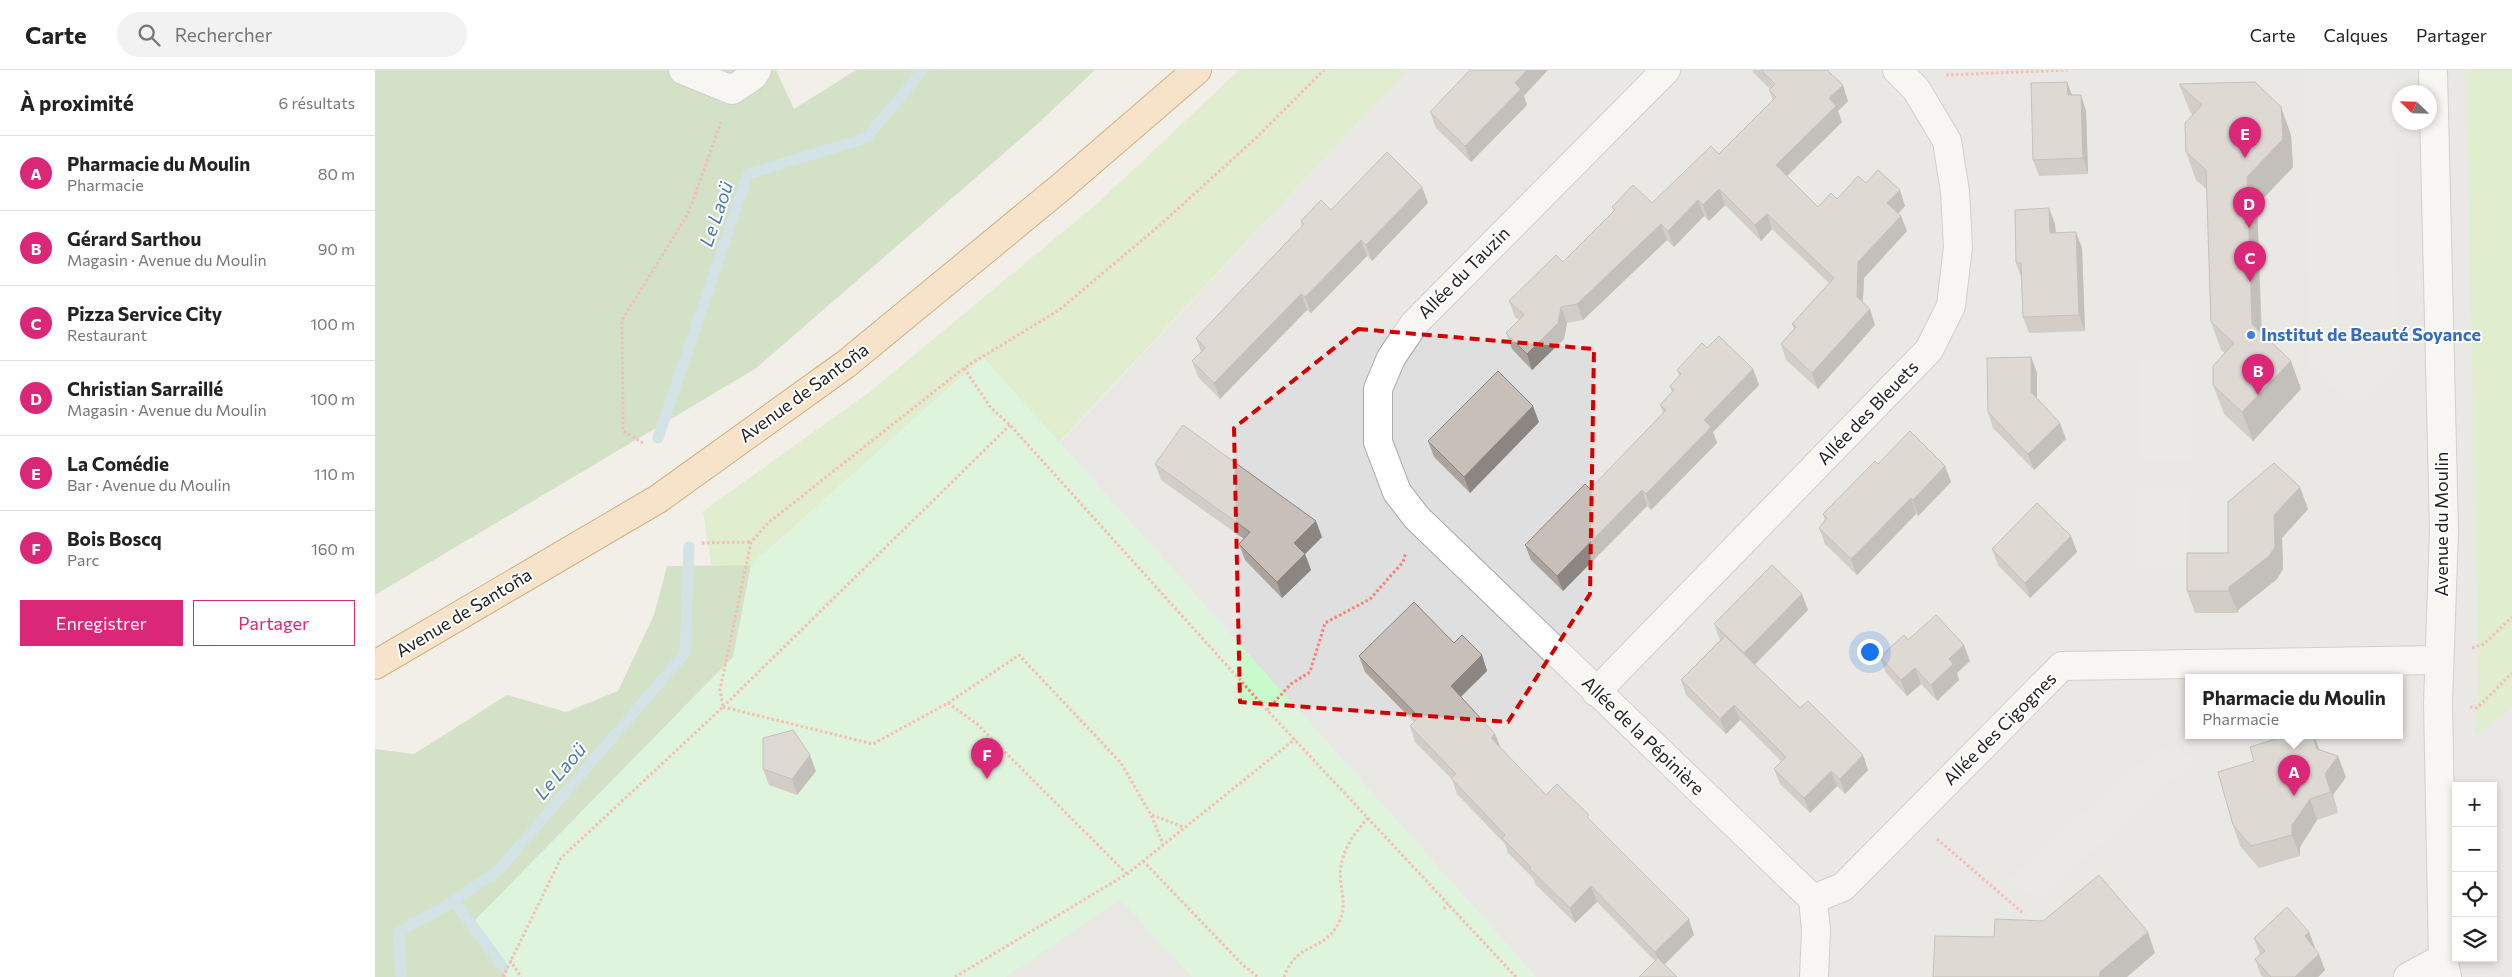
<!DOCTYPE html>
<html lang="fr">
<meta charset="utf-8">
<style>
body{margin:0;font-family:Commissioner,sans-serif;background:#f2f2f2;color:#222}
.controls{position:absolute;right:15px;bottom:15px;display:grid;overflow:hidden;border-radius:0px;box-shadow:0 2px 8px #0003}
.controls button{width:45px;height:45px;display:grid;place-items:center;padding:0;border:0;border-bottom:1px solid #e0e0e0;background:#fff;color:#222;font:25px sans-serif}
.compass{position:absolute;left:2017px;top:15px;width:45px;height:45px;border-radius:50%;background:#fff;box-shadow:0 2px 8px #0003;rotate:293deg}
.you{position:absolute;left:1494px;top:581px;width:18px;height:18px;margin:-12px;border:4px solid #fff;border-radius:50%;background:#1a73e8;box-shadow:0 0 0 8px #1a73e833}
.badge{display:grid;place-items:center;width:32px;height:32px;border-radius:50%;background:#db2777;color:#fff;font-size:16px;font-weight:700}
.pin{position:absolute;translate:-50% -41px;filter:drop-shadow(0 1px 2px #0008)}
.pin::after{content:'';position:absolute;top:26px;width:18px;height:15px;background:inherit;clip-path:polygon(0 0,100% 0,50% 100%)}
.popup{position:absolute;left:1810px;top:604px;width:218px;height:65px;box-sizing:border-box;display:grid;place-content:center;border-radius:0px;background:#fff;filter:drop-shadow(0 1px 4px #0005);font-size:16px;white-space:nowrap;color:#767676}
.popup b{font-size:19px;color:#222}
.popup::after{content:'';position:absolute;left:50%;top:100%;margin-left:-10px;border:10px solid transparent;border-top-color:#fff}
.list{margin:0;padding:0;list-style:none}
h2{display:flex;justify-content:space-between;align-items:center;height:65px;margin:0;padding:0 20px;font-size:21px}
h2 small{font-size:16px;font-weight:400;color:#767676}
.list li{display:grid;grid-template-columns:32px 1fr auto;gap:15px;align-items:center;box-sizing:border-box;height:75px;padding:0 20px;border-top:1px solid #e0e0e0}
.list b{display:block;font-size:19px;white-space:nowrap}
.list p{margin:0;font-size:16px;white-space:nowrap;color:#767676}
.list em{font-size:16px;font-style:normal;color:#767676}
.actions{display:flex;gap:10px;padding:15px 20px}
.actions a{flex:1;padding:11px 0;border:1px solid #db2777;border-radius:0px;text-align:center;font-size:18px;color:#db2777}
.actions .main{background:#db2777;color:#fff}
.icon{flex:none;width:28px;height:28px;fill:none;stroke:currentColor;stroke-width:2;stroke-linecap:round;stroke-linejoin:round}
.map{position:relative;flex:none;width:2137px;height:907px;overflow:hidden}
header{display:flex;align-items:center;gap:30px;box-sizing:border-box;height:70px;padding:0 25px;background:#fff;border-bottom:1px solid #e0e0e0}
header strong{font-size:24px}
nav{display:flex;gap:28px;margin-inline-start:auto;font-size:18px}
.search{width:350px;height:45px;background:#f2f2f2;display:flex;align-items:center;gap:12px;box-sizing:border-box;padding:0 18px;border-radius:28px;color:#767676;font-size:19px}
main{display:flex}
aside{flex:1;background:#fff}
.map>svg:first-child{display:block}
</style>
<header>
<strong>Carte</strong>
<div class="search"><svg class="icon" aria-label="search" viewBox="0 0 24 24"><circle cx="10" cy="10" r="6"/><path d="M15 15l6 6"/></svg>Rechercher</div>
<nav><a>Carte</a><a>Calques</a><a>Partager</a></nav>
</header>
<main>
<aside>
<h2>À proximité<small>6 résultats</small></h2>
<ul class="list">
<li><span class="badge">A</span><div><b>Pharmacie du Moulin</b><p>Pharmacie</p></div><em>80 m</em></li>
<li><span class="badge">B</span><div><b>Gérard Sarthou</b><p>Magasin · Avenue du Moulin</p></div><em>90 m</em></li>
<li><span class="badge">C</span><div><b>Pizza Service City</b><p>Restaurant</p></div><em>100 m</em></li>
<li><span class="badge">D</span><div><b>Christian Sarraillé</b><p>Magasin · Avenue du Moulin</p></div><em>100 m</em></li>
<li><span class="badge">E</span><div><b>La Comédie</b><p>Bar · Avenue du Moulin</p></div><em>110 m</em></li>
<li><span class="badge">F</span><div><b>Bois Boscq</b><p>Parc</p></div><em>160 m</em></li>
</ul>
<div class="actions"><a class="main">Enregistrer</a><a>Partager</a></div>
</aside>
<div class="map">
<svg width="2137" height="907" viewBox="0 0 2137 907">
<rect width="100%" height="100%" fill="#f2efe9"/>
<path fill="#e0dfdf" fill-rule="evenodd" d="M 1032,0 L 2137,0 L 2137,907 L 1161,907 L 685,373 ZM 2024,22 L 2054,22 L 2054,52 L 2024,52 ZM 1814,607 L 2024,607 L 2024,665 L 1814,665 ZM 2081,716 L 2118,716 L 2118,888 L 2081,888 Z
M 745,830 L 817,907 L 632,907 Z"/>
<path fill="#cdebb0" d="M 864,0 L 1032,0 L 663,395 L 376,495 L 336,495 L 328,441 L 496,321 L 725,131 Z
M 2091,0 L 2137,0 L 2137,638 L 2100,665 L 2104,615 Z"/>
<path fill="#add19e" d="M 0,0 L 401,0 L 419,39 L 481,0 L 720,0 L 658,58 L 380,299 L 0,525 Z
M 589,314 L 817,907 L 745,830 L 632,907 L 0,907 L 0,679 L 39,684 L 132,625 L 191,642 L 243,621 L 279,545 L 292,496 L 376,495 Z"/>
<path fill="#c8facc" d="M 608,287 L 685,373 L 1161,907 L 817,907 L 745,830 L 632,907 L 132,907 L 98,852 L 358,587 L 376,495 Z"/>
<path fill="#e2e2e2" d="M 1928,0 L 2017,0 L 2024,299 L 1995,328 L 1971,332 L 1934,296 Z
M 1817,289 L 1819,391 L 1764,392 L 1763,290 Z
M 1760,419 L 1815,419 L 1815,498 L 1760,498 Z
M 1785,676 L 1822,688 L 1665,829 L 1628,813 Z"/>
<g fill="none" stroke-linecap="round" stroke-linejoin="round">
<path stroke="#aad3df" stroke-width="11" d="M 283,368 L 373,104 L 491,68 L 548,0
M 79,831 L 128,897
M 26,907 L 24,862 L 79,831 L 124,800 L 310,583 L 314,477"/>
<defs>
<path id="minor" d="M 308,0 L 357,20 L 378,6 L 382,0
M 1291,0 L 1039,254 L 1016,288 L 1003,319 L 1003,372 L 1022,422 L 1042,448 L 1438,829 L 1441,860 L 1439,907
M 2058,0 L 2069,461 L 2063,633 L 2068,888 L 2072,907
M 1221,622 L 1554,280 L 1576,236 L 1583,177 L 1580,122 L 1572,71 L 1541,19 L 1522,0
M 1438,829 L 1468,817 L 1687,596 L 2064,590
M 2033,907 L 2068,888"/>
<path id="major" d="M 0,595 L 283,429 L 471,294 L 685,118 L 822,0"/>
</defs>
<use href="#minor" stroke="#a9a9a9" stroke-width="30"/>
<use href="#major" stroke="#a06b00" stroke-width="30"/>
<path stroke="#fa8072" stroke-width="3" stroke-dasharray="2.5 2.5" stroke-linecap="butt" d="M 1571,5 L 1693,0
M 589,298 L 616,338 L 635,355 L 892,640 L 1141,907
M 268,373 L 248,361 L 247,250 L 313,144 L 346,52
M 327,473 L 376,472
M 2097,578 L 2109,574 L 2137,547
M 573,633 L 644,585 L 746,693 L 776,745 L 788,774
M 348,637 L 498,674 L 573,633 L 602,654 L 752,804
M 348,637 L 635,355
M 2095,637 L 2102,638 L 2137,603
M 892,640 L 916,614 L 935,602 L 950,553 L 995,529 L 1028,492 L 1031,482
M 777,745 L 808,757
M 1562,769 L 1649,844
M 768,791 L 868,895 L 883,907
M 1069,839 L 1073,834
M 135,890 L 146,907
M 128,907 L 186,788 L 348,637 L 345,620 L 376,472 L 393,453 L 589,298 L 684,240 L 785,155 L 882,67 L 949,0
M 580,907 L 752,804 L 920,669
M 909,907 C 923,869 950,884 965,850 C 973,833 963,815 966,797 C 968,778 981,761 993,748"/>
<use href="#minor" stroke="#fff" stroke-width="28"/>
<use href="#major" stroke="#fcd6a4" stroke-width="28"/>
</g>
<path fill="#aba49e" d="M 1377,0 L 1452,0 L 1473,31 L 1463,41 L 1467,52 L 1412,106 L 1443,137 L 1462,129 L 1491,113 L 1530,136 L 1523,143 L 1526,146 L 1532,161 L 1489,208 L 1488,233 L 1500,255 L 1443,319 L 1411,290 L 1406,274 L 1419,259 L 1417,254 L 1454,213 L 1397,159 L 1386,171 L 1350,135 L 1334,151 L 1329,146 L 1299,177 L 1292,170 L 1208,250 L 1192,253 L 1189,269 L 1157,300 L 1137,279 L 1131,263 L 1144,250 L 1140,247 L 1134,231 L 1188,192 L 1239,141 L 1237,137 L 1277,133 L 1344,84 L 1398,30 L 1394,20 L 1395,19 L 1378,2 Z
M 1692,12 L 1697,25 L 1706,25 L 1711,41 L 1713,104 L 1664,106 L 1658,90 Z
M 1804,14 L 1916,65 L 1918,97 L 1882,135 L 1887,263 L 1916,291 L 1926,319 L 1878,371 L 1849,344 L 1838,315 L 1850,283 L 1846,280 L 1836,252 L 1832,120 L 1821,110 L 1811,82 L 1818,45 L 1815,42 Z
M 1149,26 L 1152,35 L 1096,92 L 1061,58 L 1055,42 Z
M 1047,117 L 1053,133 L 997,191 L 992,186 L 936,243 L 932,240 L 845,329 L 823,307 L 817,291 L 826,282 L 821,268 L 927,156 L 926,151 L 956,140 Z
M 1674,138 L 1680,154 L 1681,163 L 1707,178 L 1710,261 L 1654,263 L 1648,247 L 1646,207 L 1641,193 Z
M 1332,278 L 1378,299 L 1384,315 L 1338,362 L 1342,373 L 1276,440 L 1272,436 L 1188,521 L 1156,490 L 1150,475 L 1215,419 L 1288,343 L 1285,335 L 1297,322 L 1295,316 L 1304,306 L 1302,300 Z
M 1656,287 L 1662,303 L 1662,328 L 1691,369 L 1659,400 L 1618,358 L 1613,342 Z
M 1164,352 L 1095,423 L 1059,387 L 1053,371 Z
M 780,394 L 947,467 L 930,484 L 936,500 L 907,528 L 870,490 L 864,474 L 869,469 L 786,410 Z
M 1503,394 L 1570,396 L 1576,412 L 1543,446 L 1541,444 L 1482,505 L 1450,474 L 1444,458 L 1450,451 L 1448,444 Z
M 1933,439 L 1907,468 L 1908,499 L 1902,509 L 1863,540 L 1863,543 L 1820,543 L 1812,521 L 1853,483 Z
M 1696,466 L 1702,482 L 1655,528 L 1623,495 L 1617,479 Z
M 1433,540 L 1380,595 L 1425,638 L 1488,685 L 1493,700 L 1470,724 L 1462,716 L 1435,743 L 1405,714 L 1399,699 L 1406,691 L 1365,650 L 1351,664 L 1311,625 L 1306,610 L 1345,570 L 1339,554 Z
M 1533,570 L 1595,591 L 1582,603 L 1584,610 L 1562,631 L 1546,614 L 1532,626 L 1511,603 L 1505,587 Z
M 1079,573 L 1107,585 L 1112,601 L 1086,627 L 1120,664 L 1125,677 L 1171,725 L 1216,752 L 1319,865 L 1280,891 L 1222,832 L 1200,853 L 1160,814 L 1158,808 L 1133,783 L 1130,774 L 1082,724 L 1077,709 L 1040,672 L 1035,656 L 1039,652 L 990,602 L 984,586 Z
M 1944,679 L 1971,707 L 1958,725 L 1963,743 L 1942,750 L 1925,777 L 1925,786 L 1884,798 L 1865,776 L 1858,755 Z
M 388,699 L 441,701 L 422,725 L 394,715 Z
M 1934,862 L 1940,878 L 1939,878 L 1950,900 L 1943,907 L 1888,907 L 1886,905 L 1880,889 L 1885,885 L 1879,868 Z"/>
<path fill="#8b8681" d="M 1152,0 L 1173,0 L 1149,26 L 1152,35 L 1096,92 L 1090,76 L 1140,13 Z
M 1692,12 L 1698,28 L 1693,25 Z
M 1468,15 L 1473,31 L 1463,41 L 1467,52 L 1407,111 L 1401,95 L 1454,28 Z
M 1706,25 L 1711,41 L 1713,104 L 1708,88 Z
M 1906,37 L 1916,65 L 1918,97 L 1882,135 L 1887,283 L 1877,254 L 1872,107 Z
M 1047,117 L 1053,133 L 997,191 L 991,175 Z
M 1344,119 L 1350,135 L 1334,151 L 1328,135 Z
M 1525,120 L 1530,136 L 1518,149 L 1512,133 Z
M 1323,130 L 1329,146 L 1299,177 L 1293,161 Z
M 1674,138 L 1680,154 L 1681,179 L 1675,163 Z
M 1392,144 L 1397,159 L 1386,171 L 1380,155 Z
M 1526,146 L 1532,161 L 1489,208 L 1487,243 L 1482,227 L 1483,192 Z
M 1286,154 L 1292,170 L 1208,250 L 1202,234 Z
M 1701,162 L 1707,178 L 1710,261 L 1704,245 Z
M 986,170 L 992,186 L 936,243 L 930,227 Z
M 926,224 L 932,240 L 845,329 L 839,313 Z
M 1186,237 L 1192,253 L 1189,269 L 1157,300 L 1152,284 Z
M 1495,239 L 1500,255 L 1443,319 L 1437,303 Z
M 1656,287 L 1662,303 L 1662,338 L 1656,322 Z
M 1916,291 L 1926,319 L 1878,371 L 1867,342 Z
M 1378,299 L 1384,315 L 1338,362 L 1342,373 L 1276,440 L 1271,424 L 1329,350 Z
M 1158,336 L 1164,352 L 1095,423 L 1089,407 Z
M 1685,353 L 1691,369 L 1659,400 L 1653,384 Z
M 1570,396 L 1576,412 L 1543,446 L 1538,430 Z
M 1925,417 L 1933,439 L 1907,468 L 1908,499 L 1902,509 L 1863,540 L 1863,543 L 1854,521 L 1854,517 L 1899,445 Z
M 1267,420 L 1272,436 L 1188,521 L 1182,506 Z
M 1536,428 L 1541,444 L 1482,505 L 1476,489 Z
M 941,451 L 947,467 L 930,484 L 936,500 L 907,528 L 902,512 L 919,473 Z
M 1696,466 L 1702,482 L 1655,528 L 1650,513 Z
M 1427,524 L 1433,540 L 1375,599 L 1369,583 Z
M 1589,575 L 1595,591 L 1582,603 L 1584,610 L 1562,631 L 1556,615 L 1574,589 Z
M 1107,585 L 1112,601 L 1081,631 L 1076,616 Z
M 1540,598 L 1546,614 L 1532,626 L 1526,610 Z
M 1359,635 L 1365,650 L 1351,664 L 1345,649 Z
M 1120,664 L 1126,679 L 1116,668 Z
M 1938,665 L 1939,665 L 1944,679 L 1942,679 Z
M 435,685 L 441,701 L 422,725 L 417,709 Z
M 1488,685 L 1493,700 L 1470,724 L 1465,709 Z
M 1963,686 L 1971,707 L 1958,725 L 1963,743 L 1950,704 Z
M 1456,701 L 1462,716 L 1435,743 L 1429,728 Z
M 1935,729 L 1942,750 L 1925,777 L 1925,786 L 1917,765 L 1917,755 Z
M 1216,816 L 1222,832 L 1200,853 L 1195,838 Z
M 1314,849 L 1319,865 L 1286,898 L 1280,882 Z
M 1773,862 L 1780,883 L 1752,907 L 1724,907 L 1725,902 Z
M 1934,862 L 1940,878 L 1935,882 L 1930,866 Z
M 1944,884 L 1950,900 L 1943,907 L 1920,907 Z"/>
<path fill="#c7bfb8" stroke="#8b8681" d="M 1095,0 L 1152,0 L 1140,13 L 1146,19 L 1090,76 L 1055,42 Z
M 1386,0 L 1452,0 L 1468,15 L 1454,28 L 1461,36 L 1401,95 L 1443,137 L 1456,123 L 1462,129 L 1483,106 L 1491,113 L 1503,100 L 1525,120 L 1512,133 L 1526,146 L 1483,192 L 1482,227 L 1495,239 L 1437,303 L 1406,274 L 1421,257 L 1417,254 L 1459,208 L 1392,144 L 1380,155 L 1344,119 L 1328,135 L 1323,130 L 1293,161 L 1286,154 L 1202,234 L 1186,237 L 1183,253 L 1152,284 L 1131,263 L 1149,245 L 1134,231 L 1181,185 L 1188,192 L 1240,140 L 1237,137 L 1258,115 L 1277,133 L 1336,76 L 1344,84 L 1401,27 L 1394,20 L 1400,14 Z
M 1692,12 L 1693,25 L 1706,25 L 1708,88 L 1658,90 L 1656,13 Z
M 1880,12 L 1906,37 L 1908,69 L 1872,107 L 1877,254 L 1916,291 L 1867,342 L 1838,315 L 1838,296 L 1859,273 L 1836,252 L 1831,100 L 1811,82 L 1810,53 L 1827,35 L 1804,14 Z
M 1012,82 L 1047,117 L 991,175 L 986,170 L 930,227 L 926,224 L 839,313 L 817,291 L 830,278 L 821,268 L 929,154 L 926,151 L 946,130 L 956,140 Z
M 1674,138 L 1675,163 L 1701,162 L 1704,245 L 1648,247 L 1646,193 L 1641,193 L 1640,140 Z
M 1344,266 L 1378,299 L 1329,350 L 1336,357 L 1271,424 L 1267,420 L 1182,506 L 1150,475 L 1210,414 L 1215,419 L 1291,340 L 1285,335 L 1299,320 L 1295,316 L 1306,304 L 1302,300 L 1327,273 L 1332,278 Z
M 1656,287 L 1656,322 L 1685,353 L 1653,384 L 1613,342 L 1612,288 Z
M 1123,301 L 1158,336 L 1089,407 L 1053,371 Z
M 808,355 L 941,451 L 919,473 L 930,484 L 902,512 L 864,474 L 875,462 L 780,394 Z
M 1535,361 L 1570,396 L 1538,430 L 1536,428 L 1476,489 L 1444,458 L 1452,448 L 1448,444 L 1500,391 L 1503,394 Z
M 1899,393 L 1925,417 L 1899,445 L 1900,477 L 1894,486 L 1854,517 L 1854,521 L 1812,521 L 1812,483 L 1853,483 L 1853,432 Z
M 1662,433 L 1696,466 L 1650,513 L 1617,479 Z
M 1397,495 L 1427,524 L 1369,583 L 1339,554 Z
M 1039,532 L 1079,573 L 1087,565 L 1107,585 L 1076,616 L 1120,664 L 1116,668 L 1171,725 L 1182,714 L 1214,745 L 1212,747 L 1314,849 L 1280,882 L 1216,816 L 1195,838 L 1154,798 L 1156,797 L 1127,768 L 1130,765 L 1076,708 L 1081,704 L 1035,656 L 1044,647 L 984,586 Z
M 1561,545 L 1589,575 L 1574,589 L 1578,594 L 1556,615 L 1540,598 L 1526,610 L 1505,587 L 1529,565 L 1533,570 Z
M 1350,566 L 1425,638 L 1433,631 L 1488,685 L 1465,709 L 1456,701 L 1429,728 L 1399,699 L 1411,687 L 1359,635 L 1345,649 L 1306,610 Z
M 418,660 L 435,685 L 417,709 L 388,699 L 388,668 Z
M 1914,665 L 1938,665 L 1942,679 L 1963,686 L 1950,704 L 1956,722 L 1935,729 L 1917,755 L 1917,765 L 1876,776 L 1858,755 L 1843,702 L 1879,691 L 1875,677 Z
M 1724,805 L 1773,862 L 1725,902 L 1724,907 L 1558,907 L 1560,866 L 1619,867 L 1620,849 L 1668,851 Z
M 1912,837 L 1934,862 L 1930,866 L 1944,884 L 1920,907 L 1896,907 L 1880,889 L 1890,881 L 1879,868 Z
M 1283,888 L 1302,907 L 1264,907 Z"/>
<path d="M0 0H2137V907H0ZM 983,259 L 1219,279 L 1215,524 L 1133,652 L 865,632 L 859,358 Z" fill="#f2efe9" fill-opacity=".55" fill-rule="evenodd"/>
<path fill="none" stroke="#d40000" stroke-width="4" stroke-dasharray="10 6" stroke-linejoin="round" d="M 983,259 L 1219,279 L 1215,524 L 1133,652 L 865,632 L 859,358 Z"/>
<circle fill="#3f7fe0" stroke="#fff" stroke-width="2" cx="1876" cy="265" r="5"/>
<g text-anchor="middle" stroke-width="4" stroke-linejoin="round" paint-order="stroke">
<g font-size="18" fill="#222" stroke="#fff">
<text transform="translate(1089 203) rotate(-45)" y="6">Allée du Tauzin</text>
<text transform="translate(429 323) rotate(-36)" y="6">Avenue de Santoña</text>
<text transform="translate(1493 343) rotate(-46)" y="6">Allée des Bleuets</text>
<text transform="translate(2067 454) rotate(-90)" y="6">Avenue du Moulin</text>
<text transform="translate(89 543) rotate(-31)" y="6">Avenue de Santoña</text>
<text transform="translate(1625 659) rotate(-45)" y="6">Allée des Cigognes</text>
<text transform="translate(1268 666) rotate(44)" y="6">Allée de la Pépinière</text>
</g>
<g font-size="18" font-weight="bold" fill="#366cbe" stroke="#fff" text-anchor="start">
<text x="1886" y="271">Institut de Beauté Soyance</text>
</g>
<g font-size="19" font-style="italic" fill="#4a7aab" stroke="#fff">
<text transform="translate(341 144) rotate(-71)" y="7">Le Laoü</text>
<text transform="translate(185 701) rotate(-49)" y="7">Le Laoü</text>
</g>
</g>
</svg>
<div class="controls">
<button>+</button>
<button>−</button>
<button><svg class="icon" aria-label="locate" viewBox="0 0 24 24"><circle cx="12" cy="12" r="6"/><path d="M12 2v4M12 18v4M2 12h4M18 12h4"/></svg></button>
<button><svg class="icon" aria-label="layers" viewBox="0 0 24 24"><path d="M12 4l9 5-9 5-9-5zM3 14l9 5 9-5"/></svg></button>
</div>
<svg class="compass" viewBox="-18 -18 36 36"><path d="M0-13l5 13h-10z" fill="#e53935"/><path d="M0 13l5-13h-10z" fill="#767676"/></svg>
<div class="you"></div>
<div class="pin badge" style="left:1919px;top:726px">A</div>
<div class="popup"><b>Pharmacie du Moulin</b>Pharmacie</div>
<div class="pin badge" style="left:1883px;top:325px">B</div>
<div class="pin badge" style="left:1875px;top:212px">C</div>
<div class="pin badge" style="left:1874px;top:158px">D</div>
<div class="pin badge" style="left:1870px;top:88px">E</div>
<div class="pin badge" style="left:612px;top:709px">F</div>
</div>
</main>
